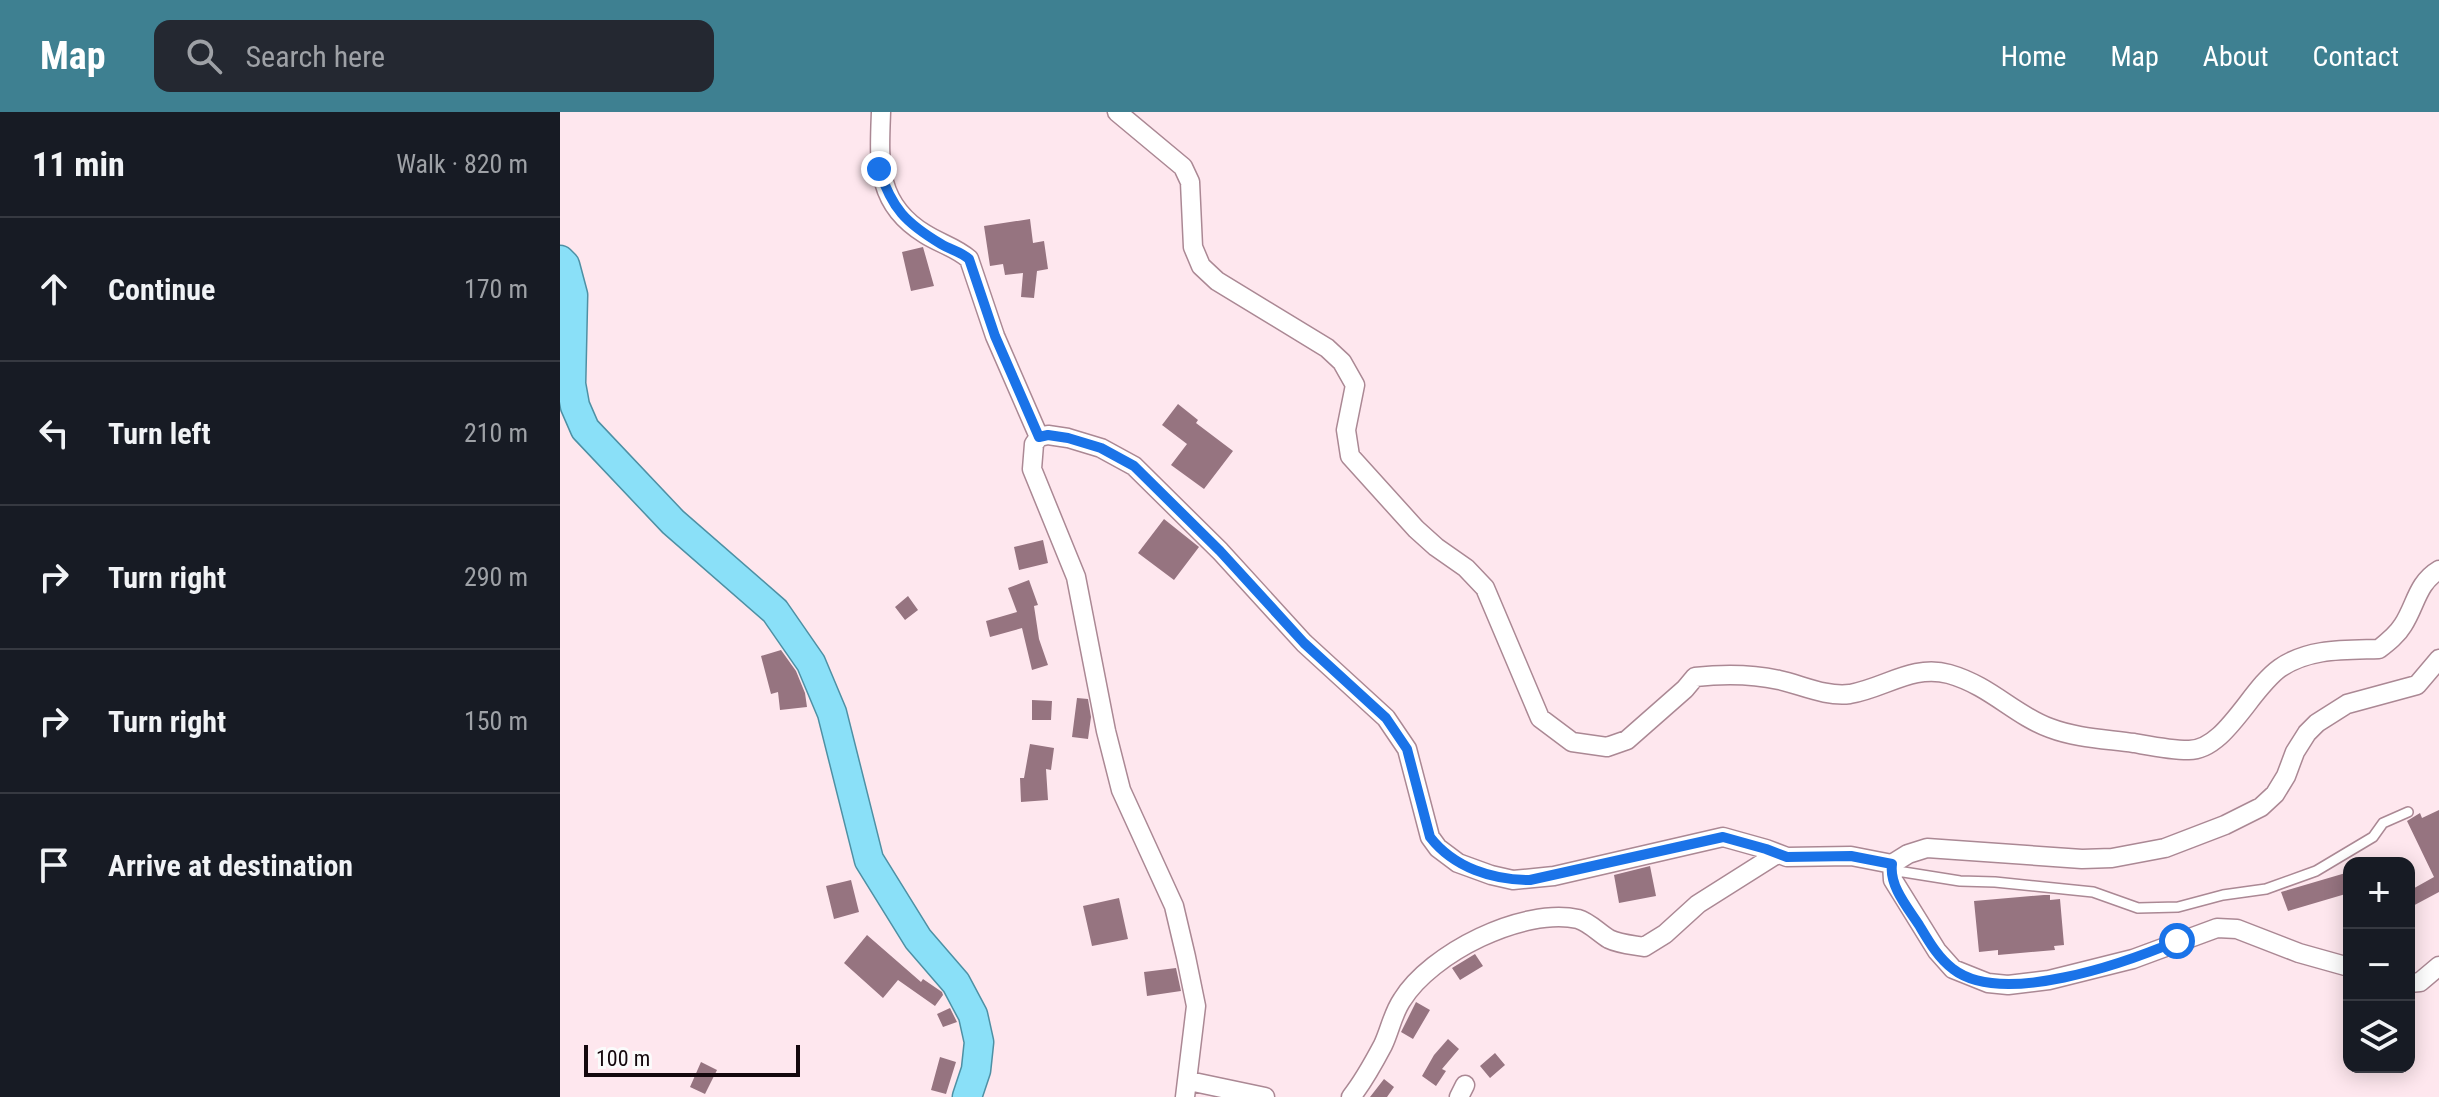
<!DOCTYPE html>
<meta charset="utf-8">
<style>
body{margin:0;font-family:"Roboto Condensed",sans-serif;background:#242831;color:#f1f3f6}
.controls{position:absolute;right:24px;bottom:24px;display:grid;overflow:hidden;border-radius:16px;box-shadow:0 4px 20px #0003}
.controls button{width:72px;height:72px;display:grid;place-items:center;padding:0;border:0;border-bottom:2px solid #363941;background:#171b24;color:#f1f3f6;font:40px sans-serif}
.scale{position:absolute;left:24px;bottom:20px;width:216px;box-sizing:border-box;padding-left:8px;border:4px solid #14080d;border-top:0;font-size:22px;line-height:28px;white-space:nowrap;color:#14080d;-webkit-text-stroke:6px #fbfbfb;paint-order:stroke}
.stop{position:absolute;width:24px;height:24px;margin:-18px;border:6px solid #1a73e8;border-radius:50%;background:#fff}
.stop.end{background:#1a73e8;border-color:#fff;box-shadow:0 2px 8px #0008}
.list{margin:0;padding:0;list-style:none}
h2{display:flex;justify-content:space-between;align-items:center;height:104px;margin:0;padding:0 32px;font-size:34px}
h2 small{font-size:26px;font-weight:400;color:#9ea1a6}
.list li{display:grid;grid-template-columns:52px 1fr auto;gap:24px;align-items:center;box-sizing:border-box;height:144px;padding:0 32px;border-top:2px solid #363941}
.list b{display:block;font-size:30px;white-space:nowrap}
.list em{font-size:26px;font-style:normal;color:#9ea1a6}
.icon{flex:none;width:44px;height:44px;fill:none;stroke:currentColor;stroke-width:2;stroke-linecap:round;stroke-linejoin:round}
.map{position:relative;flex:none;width:1879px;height:985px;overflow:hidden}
header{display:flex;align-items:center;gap:48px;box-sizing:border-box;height:112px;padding:0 40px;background:#3e8091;color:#fff}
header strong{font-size:38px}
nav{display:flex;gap:44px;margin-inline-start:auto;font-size:28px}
.search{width:560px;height:72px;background:#242831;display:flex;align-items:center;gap:20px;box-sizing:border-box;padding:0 28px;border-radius:16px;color:#9ea1a6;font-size:30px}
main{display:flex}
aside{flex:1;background:#171b24}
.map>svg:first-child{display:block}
</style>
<header>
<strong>Map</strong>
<div class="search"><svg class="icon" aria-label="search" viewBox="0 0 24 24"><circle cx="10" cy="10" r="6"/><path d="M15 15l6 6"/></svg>Search here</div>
<nav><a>Home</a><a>Map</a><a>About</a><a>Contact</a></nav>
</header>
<main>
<aside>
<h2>11 min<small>Walk · 820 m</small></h2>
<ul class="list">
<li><svg class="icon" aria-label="ahead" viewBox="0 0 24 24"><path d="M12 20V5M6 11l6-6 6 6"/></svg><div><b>Continue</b></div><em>170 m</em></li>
<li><svg class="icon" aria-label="left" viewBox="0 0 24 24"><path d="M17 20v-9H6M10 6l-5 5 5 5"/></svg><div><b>Turn left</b></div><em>210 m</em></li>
<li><svg class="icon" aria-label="right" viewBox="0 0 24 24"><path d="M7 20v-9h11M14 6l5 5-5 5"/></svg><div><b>Turn right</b></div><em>290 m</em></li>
<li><svg class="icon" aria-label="right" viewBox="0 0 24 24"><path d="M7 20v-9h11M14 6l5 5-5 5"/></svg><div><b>Turn right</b></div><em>150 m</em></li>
<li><svg class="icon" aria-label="arrive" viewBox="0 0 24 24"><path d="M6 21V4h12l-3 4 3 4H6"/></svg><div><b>Arrive at destination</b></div></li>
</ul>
</aside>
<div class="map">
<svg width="1879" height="985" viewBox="0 0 1879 985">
<rect width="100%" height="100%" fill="#fee7ee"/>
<path fill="#967480" d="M 470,107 L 473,131 L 484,129 L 488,157 L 477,159 L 474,186 L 461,185 L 463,161 L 445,163 L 443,152 L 430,154 L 424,114 Z
M 363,135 L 374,174 L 351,179 L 342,140 Z
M 618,292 L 638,308 L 636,311 L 673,339 L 644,377 L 611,353 L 627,332 L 602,313 Z
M 604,407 L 639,435 L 614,468 L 578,441 Z
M 483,428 L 488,451 L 459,458 L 454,435 Z
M 469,468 L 478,493 L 474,494 L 479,527 L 488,553 L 472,558 L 462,516 L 430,525 L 426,509 L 457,500 L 448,476 Z
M 348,484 L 358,498 L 345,508 L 335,495 Z
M 221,538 L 236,559 L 245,581 L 247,595 L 220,598 L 218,580 L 211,582 L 201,544 Z
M 517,586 L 528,587 L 531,605 L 528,627 L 512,625 Z
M 472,588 L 492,589 L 491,608 L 472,608 Z
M 470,632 L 494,636 L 491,658 L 486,657 L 488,688 L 461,690 L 460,666 L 464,666 Z
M 1879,698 L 1879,780 L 1849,796 L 1849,779 L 1874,765 L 1847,709 L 1860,701 L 1862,706 Z
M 1090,754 L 1096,784 L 1059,791 L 1054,763 Z
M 1789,760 L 1789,781 L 1728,799 L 1721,780 Z
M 291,768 L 299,800 L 274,807 L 266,774 Z
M 1484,783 L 1490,783 L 1490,788 L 1500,787 L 1504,833 L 1494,834 L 1495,838 L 1438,843 L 1438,838 L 1419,840 L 1414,789 Z
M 559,786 L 568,827 L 532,834 L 523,794 Z
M 307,823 L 361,870 L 363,867 L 382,880 L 383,883 L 375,894 L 338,868 L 323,886 L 284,851 Z
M 915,842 L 923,854 L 900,868 L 892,856 Z
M 616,856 L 621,879 L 587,884 L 584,860 Z
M 856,890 L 870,898 L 853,927 L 841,920 Z
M 390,896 L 397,910 L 383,915 L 377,902 Z
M 888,927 L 899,937 L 882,957 L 886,959 L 876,974 L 862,964 L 874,943 Z
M 935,941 L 945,953 L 930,966 L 920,954 Z
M 380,945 L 396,950 L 386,982 L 371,978 Z
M 141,950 L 157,958 L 145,982 L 130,975 Z
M 824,967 L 834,975 L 827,985 L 810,985 Z"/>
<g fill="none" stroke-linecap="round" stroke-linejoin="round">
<defs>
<path id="service" d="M 1331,758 L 1400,769 L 1435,770 L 1533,780 L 1578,796 L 1618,795 L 1663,783 L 1706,777 L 1756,759 L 1813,725 L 1823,711 L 1848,700"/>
<path id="minor" d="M 321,0 C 319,52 316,92 365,122 C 379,131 397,136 409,147 L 435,224 L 479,325
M 557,0 L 623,55 L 630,70 L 633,135 L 641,154 L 657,169 L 767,236 L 782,250 L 795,273 L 786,318 L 790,344 L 856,417 L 876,435 L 906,456 L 925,476 L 980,606 L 1012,630 L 1047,635 L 1067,628 L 1125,577 L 1135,565 C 1162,562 1192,562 1219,568 C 1242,573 1265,585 1290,582 C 1325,576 1353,552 1389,562 C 1431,574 1454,603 1490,616 C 1516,626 1546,627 1574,631 C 1591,634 1610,638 1628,638 C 1665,639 1690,577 1720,556 C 1749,536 1785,538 1819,537 C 1828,530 1837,523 1843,513 C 1856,493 1857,471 1879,458
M 1789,855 L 1739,841 L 1677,817 L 1657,816 L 1573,847 L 1489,868 L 1448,873 L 1428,871 L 1393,857 L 1377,839 L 1333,768 L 1332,752 L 1348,742 L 1367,736 L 1522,747 L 1552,746 L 1605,736 L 1665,713 L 1701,695 L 1715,682 L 1726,664 L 1735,640 L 1747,621 L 1757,611 L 1787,592 L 1857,573 L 1879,547
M 1849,871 L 1860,870 L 1879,854
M 629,969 L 705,985
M 625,985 L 636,894 L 626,845 L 614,794 L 561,678 L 546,619 L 516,465 L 472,357 L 474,332 L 479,325 L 488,323 L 508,326 L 541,336 L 574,354 L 660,439 L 744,531 L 826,606 L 847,637 L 870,725 L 878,736 L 898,751 L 931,763 L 953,768 L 994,764 L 1163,725 L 1206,737 L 1227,745 L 1291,744 L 1332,752
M 791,985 C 803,970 814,950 823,933 C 830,918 833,901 842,888 C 871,841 963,795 1018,807 C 1029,810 1039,821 1049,827 C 1059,832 1073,833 1084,835 L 1105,822 L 1138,792 L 1217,742
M 899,985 L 905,973"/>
<path id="trunk" d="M 0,148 L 5,153 L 13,183 L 11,272 L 15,294 L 25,317 L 113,410 L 215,499 L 251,551 L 272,601 L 309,748 L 358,827 L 396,871 L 413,903 L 419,930 L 416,958 L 407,985"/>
</defs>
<use href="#service" stroke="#ab8894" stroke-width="12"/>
<use href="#minor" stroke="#ab8894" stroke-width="21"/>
<use href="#trunk" stroke="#4e90a4" stroke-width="31"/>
<use href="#service" stroke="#fff" stroke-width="9"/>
<use href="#minor" stroke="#fff" stroke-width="18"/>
<use href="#trunk" stroke="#8ae0f8" stroke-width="28"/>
</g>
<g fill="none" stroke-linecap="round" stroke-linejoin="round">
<path stroke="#1a73e8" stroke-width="10" d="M 319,57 C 332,97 346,111 381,132 C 391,138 400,139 409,147 L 435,224 L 479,325 L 488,323 L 508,326 L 541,336 L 574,354 L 660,439 L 744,531 L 826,606 L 847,637 L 870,725 C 894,756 933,768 970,768 L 1163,725 L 1206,737 L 1227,745 L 1291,744 L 1332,752 C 1329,774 1348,796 1359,813 C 1368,828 1378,846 1393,857 C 1442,895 1565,851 1617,829"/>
</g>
</svg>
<div class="controls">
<button>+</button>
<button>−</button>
<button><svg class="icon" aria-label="layers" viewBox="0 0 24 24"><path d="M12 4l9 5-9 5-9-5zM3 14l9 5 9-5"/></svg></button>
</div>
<div class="scale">100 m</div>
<div class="stop" style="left:1617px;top:829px"></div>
<div class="stop end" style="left:319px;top:57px"></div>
</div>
</main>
